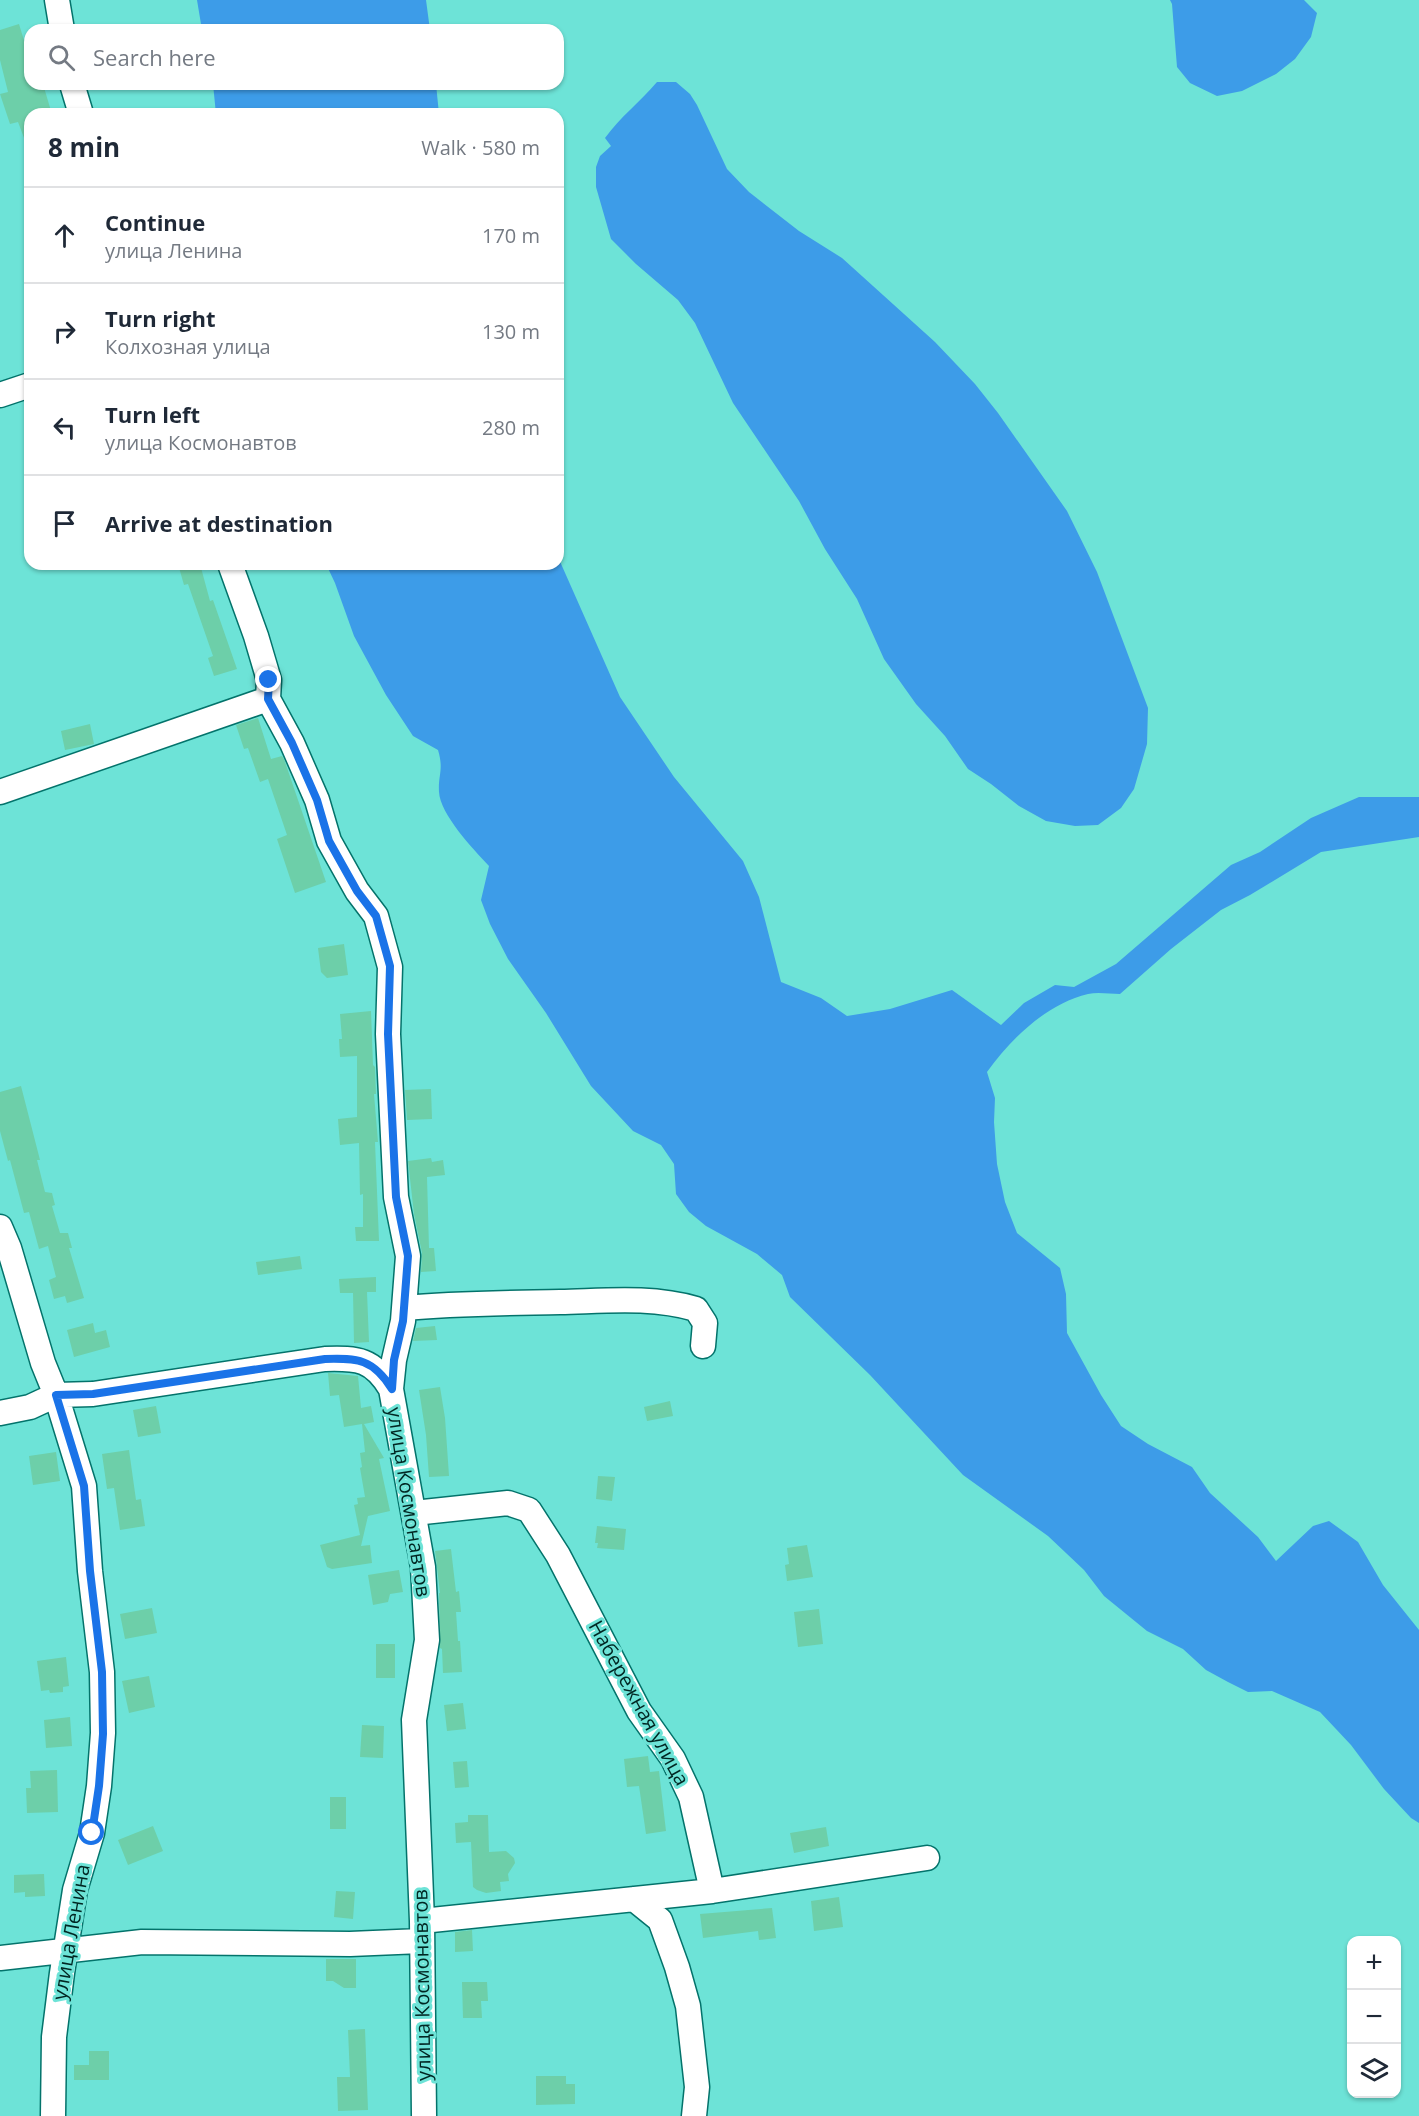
<!DOCTYPE html>
<meta charset="utf-8">
<style>
body{margin:0;font-family:"Open Sans",sans-serif;background:#f6f6f7;color:#1f2937}
.controls{position:absolute;right:18px;bottom:18px;display:grid;overflow:hidden;border-radius:12px;box-shadow:0 2px 4px #0004}
.controls button{width:54px;height:54px;display:grid;place-items:center;padding:0;border:0;border-bottom:2px solid #e0e1e3;background:#fff;color:#1f2937;font:30px sans-serif}
.stop{position:absolute;width:18px;height:18px;margin:-14px;border:4px solid #1a73e8;border-radius:50%;background:#fff}
.stop.end{background:#1a73e8;border-color:#fff;box-shadow:0 2px 6px #0008}
.list{margin:0;padding:0;list-style:none}
h2{display:flex;justify-content:space-between;align-items:center;height:78px;margin:0;padding:0 24px;font-size:26px}
h2 small{font-size:20px;font-weight:400;color:#747a83}
.list li{display:grid;grid-template-columns:39px 1fr auto;gap:18px;align-items:center;box-sizing:border-box;height:96px;padding:0 24px;border-top:2px solid #e0e1e3}
.list b{display:block;font-size:22px;white-space:nowrap}
.list p{margin:0;font-size:20px;white-space:nowrap;color:#747a83}
.list em{font-size:20px;font-style:normal;color:#747a83}
.icon{flex:none;width:33px;height:33px;fill:none;stroke:currentColor;stroke-width:2;stroke-linecap:round;stroke-linejoin:round}
.map{position:relative;flex:none;width:1419px;height:2116px;overflow:hidden}
.search{position:absolute;background:#fff;box-shadow:0 2px 4px #0004;left:24px;top:24px;width:540px;height:66px;display:flex;align-items:center;gap:15px;box-sizing:border-box;padding:0 21px;border-radius:18px;color:#747a83;font-size:22px}
.panel{position:absolute;background:#fff;box-shadow:0 2px 4px #0004;left:24px;top:108px;width:540px;height:462px;border-radius:18px}
.map>svg:first-child{display:block}
</style>
<div class="map">
<svg width="1419" height="2116" viewBox="0 0 1419 2116">
<rect width="100%" height="100%" fill="#6de3d7"/>
<path fill="#3d9ce8" d="M 197,0 L 426,0 L 430,30 L 202,30 Z
M 1170,0 L 1304,0 L 1317,13 L 1311,37 L 1295,59 L 1276,74 L 1242,91 L 1217,96 L 1190,83 L 1177,67 L 1172,4 Z
M 657,82 L 676,82 L 690,94 L 697,105 L 727,169 L 749,192 L 799,231 L 842,258 L 935,342 L 975,384 L 998,413 L 1067,511 L 1097,572 L 1148,708 L 1147,744 L 1134,789 L 1121,808 L 1098,825 L 1075,826 L 1046,821 L 1019,806 L 991,784 L 968,769 L 945,736 L 916,704 L 884,659 L 857,599 L 825,549 L 799,501 L 733,403 L 695,323 L 678,300 L 636,264 L 611,239 L 596,187 L 596,167 L 600,156 L 611,146 L 605,138 C 620,117 640,102 657,82 Z
M 213,84 L 436,84 L 439,114 L 216,114 Z
M 558,557 L 620,697 L 674,777 L 743,861 L 759,897 L 781,982 L 821,998 L 847,1016 L 890,1009 L 952,990 L 1001,1025 L 1024,1003 L 1055,985 L 1074,987 L 1116,964 L 1231,865 L 1260,852 L 1311,818 L 1359,797 L 1419,797 L 1419,837 L 1321,852 L 1250,895 L 1221,910 L 1171,949 L 1120,994 C 1110,994 1098,992 1088,994 C 1046,1004 1011,1039 987,1072 L 995,1098 L 994,1122 L 997,1164 L 1005,1202 L 1017,1233 L 1060,1268 L 1066,1294 L 1067,1333 L 1101,1395 L 1121,1426 L 1148,1444 L 1192,1467 L 1210,1493 L 1258,1537 L 1276,1561 L 1313,1526 L 1329,1521 L 1358,1542 L 1383,1585 L 1419,1630 L 1419,1823 L 1411,1818 L 1384,1789 L 1351,1745 L 1320,1712 L 1272,1691 L 1248,1692 L 1228,1682 L 1206,1670 L 1183,1649 L 1147,1631 L 1104,1596 L 1084,1570 L 1048,1536 L 963,1475 L 870,1375 L 790,1297 L 782,1275 L 757,1254 L 706,1226 L 689,1212 L 676,1194 L 674,1164 L 661,1145 L 633,1131 L 591,1086 L 546,1013 L 508,959 L 490,924 L 481,900 L 489,866 C 473,849 440,814 439,792 C 438,774 444,770 438,750 L 413,736 L 386,695 L 354,636 L 335,583 L 326,564 L 558,564 Z"/>
<path fill="#6dcfa9" d="M 19,24 L 30,60 L 30,84 L 43,84 L 51,111 L 43,114 L 30,114 L 29,151 L 18,122 L 10,124 L 0,94 L 8,92 L 0,60 L 0,30 Z
M 178,564 L 200,564 L 210,601 L 213,600 L 237,669 L 214,676 L 208,658 L 213,656 L 188,584 L 184,585 Z
M 258,718 L 271,759 L 282,756 L 284,759 L 326,882 L 295,893 L 277,839 L 287,835 L 268,779 L 260,782 L 248,748 L 244,749 L 236,725 Z
M 90,724 L 94,744 L 65,750 L 61,731 Z
M 344,944 L 348,975 L 327,978 L 321,972 L 318,948 Z
M 371,1011 L 373,1065 L 375,1067 L 376,1094 L 374,1094 L 378,1142 L 375,1142 L 379,1241 L 356,1241 L 355,1227 L 363,1227 L 363,1194 L 360,1195 L 359,1143 L 340,1145 L 338,1119 L 357,1117 L 357,1056 L 340,1057 L 339,1039 L 342,1039 L 340,1014 Z
M 21,1086 L 40,1160 L 37,1160 L 45,1192 L 52,1193 L 55,1205 L 52,1206 L 60,1233 L 68,1233 L 72,1248 L 69,1248 L 84,1298 L 67,1303 L 65,1296 L 54,1299 L 49,1280 L 56,1277 L 48,1246 L 39,1249 L 29,1212 L 24,1213 L 10,1160 L 8,1161 L 0,1131 L 0,1092 Z
M 431,1089 L 432,1119 L 407,1120 L 405,1090 Z
M 431,1158 L 432,1162 L 443,1160 L 445,1175 L 427,1177 L 429,1248 L 434,1248 L 436,1271 L 421,1272 L 422,1253 L 414,1214 L 408,1161 Z
M 300,1256 L 302,1269 L 258,1275 L 256,1262 Z
M 376,1277 L 376,1292 L 367,1292 L 369,1342 L 354,1343 L 353,1293 L 340,1293 L 339,1279 Z
M 93,1323 L 95,1333 L 106,1330 L 110,1347 L 74,1357 L 67,1330 Z
M 435,1326 L 437,1340 L 413,1341 L 416,1328 Z
M 328,1373 L 358,1376 L 361,1408 L 371,1406 L 374,1422 L 364,1424 L 384,1458 L 379,1459 L 390,1511 L 368,1516 L 361,1546 L 370,1545 L 372,1563 L 332,1569 L 327,1567 L 320,1545 L 360,1535 L 354,1505 L 358,1504 L 357,1498 L 365,1497 L 360,1468 L 362,1467 L 360,1453 L 365,1452 L 362,1424 L 344,1427 L 339,1395 L 330,1396 Z
M 440,1387 L 445,1418 L 449,1476 L 429,1477 L 426,1435 L 419,1390 Z
M 670,1401 L 673,1416 L 647,1421 L 644,1407 Z
M 156,1406 L 161,1433 L 138,1437 L 133,1410 Z
M 129,1450 L 136,1500 L 141,1499 L 145,1526 L 120,1530 L 114,1488 L 107,1489 L 102,1454 Z
M 56,1452 L 60,1481 L 33,1485 L 29,1456 Z
M 598,1476 L 615,1477 L 612,1501 L 596,1499 Z
M 597,1526 L 626,1529 L 624,1550 L 597,1548 L 598,1543 L 595,1543 Z
M 807,1545 L 813,1577 L 787,1581 L 785,1565 L 789,1564 L 787,1548 Z
M 451,1549 L 456,1592 L 459,1591 L 461,1612 L 456,1612 L 458,1641 L 460,1641 L 462,1672 L 443,1673 L 442,1649 L 440,1648 L 439,1593 L 440,1593 L 435,1551 Z
M 399,1570 L 403,1592 L 390,1594 L 388,1602 L 373,1605 L 368,1575 Z
M 152,1608 L 157,1633 L 125,1639 L 120,1614 Z
M 819,1609 L 823,1644 L 798,1647 L 794,1612 Z
M 376,1644 L 395,1644 L 395,1678 L 376,1678 Z
M 66,1657 L 69,1686 L 63,1687 L 63,1692 L 50,1693 L 49,1690 L 41,1691 L 37,1661 Z
M 149,1676 L 155,1707 L 129,1713 L 122,1681 Z
M 463,1703 L 466,1729 L 447,1731 L 444,1705 Z
M 70,1717 L 72,1746 L 46,1748 L 44,1720 Z
M 362,1725 L 384,1726 L 383,1758 L 360,1757 Z
M 648,1756 L 650,1772 L 659,1771 L 666,1831 L 646,1834 L 639,1786 L 627,1787 L 624,1759 Z
M 467,1761 L 469,1787 L 455,1788 L 453,1762 Z
M 57,1770 L 58,1812 L 27,1813 L 26,1788 L 31,1788 L 30,1771 Z
M 330,1797 L 346,1797 L 346,1829 L 330,1829 Z
M 468,1815 L 488,1815 L 489,1852 L 506,1851 L 514,1858 L 515,1863 L 508,1874 L 509,1881 L 500,1882 L 501,1891 L 486,1893 L 477,1890 L 473,1887 L 471,1842 L 456,1843 L 455,1823 L 468,1822 Z
M 153,1826 L 163,1851 L 128,1865 L 118,1840 Z
M 826,1827 L 829,1846 L 794,1853 L 790,1833 Z
M 44,1874 L 45,1896 L 25,1897 L 25,1892 L 14,1893 L 14,1875 Z
M 336,1891 L 355,1892 L 353,1919 L 334,1917 Z
M 839,1897 L 843,1927 L 814,1931 L 811,1901 Z
M 772,1908 L 776,1938 L 759,1940 L 758,1931 L 703,1938 L 700,1914 Z
M 472,1930 L 473,1951 L 455,1952 L 455,1932 Z
M 326,1959 L 356,1959 L 356,1988 L 344,1988 L 333,1981 L 326,1981 Z
M 462,1982 L 487,1982 L 488,2001 L 481,2001 L 482,2018 L 463,2018 Z
M 365,2029 L 368,2110 L 338,2111 L 337,2077 L 350,2077 L 348,2030 Z
M 89,2051 L 109,2051 L 109,2080 L 74,2080 L 74,2065 L 89,2065 Z
M 536,2076 L 566,2076 L 566,2084 L 575,2084 L 575,2104 L 536,2105 Z"/>
<g fill="none" stroke-linecap="round" stroke-linejoin="round">
<defs>
<path id="minor" d="M 57,0 L 62,30
M 72,84 L 81,114
M 0,395 L 30,385
M 230,564 L 256,636 L 269,680 L 268,699 L 292,743 L 317,800 L 329,841 L 357,891 L 376,916 L 390,967 L 388,1034 L 396,1197 L 408,1256 L 403,1321 L 394,1360 L 391,1389 L 423,1567 L 427,1640 L 414,1720 L 422,1921 L 424,2116
M 0,792 L 268,699
M 0,1227 L 9,1248 L 43,1363 L 56,1395 L 84,1486 L 90,1571 L 102,1672 L 103,1733 L 99,1786 L 92,1833 L 75,1890 L 62,1973 L 54,2037 L 53,2116
M 404,1308 C 456,1303 508,1303 560,1302 C 606,1301 651,1296 696,1309 L 705,1323 L 703,1346
M 0,1413 L 30,1407 L 56,1395 L 93,1394 L 325,1359 C 358,1358 373,1359 391,1389
M 414,1513 L 508,1503 L 529,1510 L 558,1555 L 639,1711 L 673,1759 L 691,1797 L 712,1891
M 634,1899 L 660,1920 L 677,1967 L 688,2006 L 697,2087 L 694,2116
M 422,1921 L 712,1891 L 927,1858
M 0,1958 L 142,1942 L 350,1944 L 421,1941"/>
</defs>
<use href="#minor" stroke="#03736b" stroke-width="27"/>
<use href="#minor" stroke="#fff" stroke-width="24"/>
</g>
<g fill="none" stroke-linecap="round" stroke-linejoin="round">
<path stroke="#1a73e8" stroke-width="8" d="M 92,1833 L 99,1786 L 103,1734 L 102,1672 L 90,1571 L 84,1486 L 56,1395 L 93,1394 L 325,1359 C 358,1358 373,1359 392,1389 L 394,1360 L 403,1321 L 408,1256 L 396,1197 L 388,1034 L 390,966 L 376,916 L 357,891 L 329,841 L 317,800 L 292,743 L 268,699 L 269,680"/>
</g>
<g text-anchor="middle" stroke-width="6" stroke-linejoin="round" paint-order="stroke">
<g font-size="20" fill="#002622" stroke="#6de3d7">
<text transform="translate(409 1502) rotate(81)" y="7">улица Космонавтов</text>
<text transform="translate(639 1703) rotate(61)" y="7">Набережная улица</text>
<text transform="translate(71 1932) rotate(-80)" y="7">улица Ленина</text>
<text transform="translate(422 1985) rotate(-91)" y="7">улица Космонавтов</text>
</g>
</g>
</svg>
<div class="controls">
<button>+</button>
<button>−</button>
<button><svg class="icon" aria-label="layers" viewBox="0 0 24 24"><path d="M12 4l9 5-9 5-9-5zM3 14l9 5 9-5"/></svg></button>
</div>
<div class="stop" style="left:92px;top:1833px"></div>
<div class="stop end" style="left:269px;top:680px"></div>
<div class="search"><svg class="icon" aria-label="search" viewBox="0 0 24 24"><circle cx="10" cy="10" r="6"/><path d="M15 15l6 6"/></svg>Search here</div>
<section class="panel">
<h2>8 min<small>Walk · 580 m</small></h2>
<ul class="list">
<li><svg class="icon" aria-label="ahead" viewBox="0 0 24 24"><path d="M12 20V5M6 11l6-6 6 6"/></svg><div><b>Continue</b><p>улица Ленина</p></div><em>170 m</em></li>
<li><svg class="icon" aria-label="right" viewBox="0 0 24 24"><path d="M7 20v-9h11M14 6l5 5-5 5"/></svg><div><b>Turn right</b><p>Колхозная улица</p></div><em>130 m</em></li>
<li><svg class="icon" aria-label="left" viewBox="0 0 24 24"><path d="M17 20v-9H6M10 6l-5 5 5 5"/></svg><div><b>Turn left</b><p>улица Космонавтов</p></div><em>280 m</em></li>
<li><svg class="icon" aria-label="arrive" viewBox="0 0 24 24"><path d="M6 21V4h12l-3 4 3 4H6"/></svg><div><b>Arrive at destination</b></div></li>
</ul>
</section>
</div>
